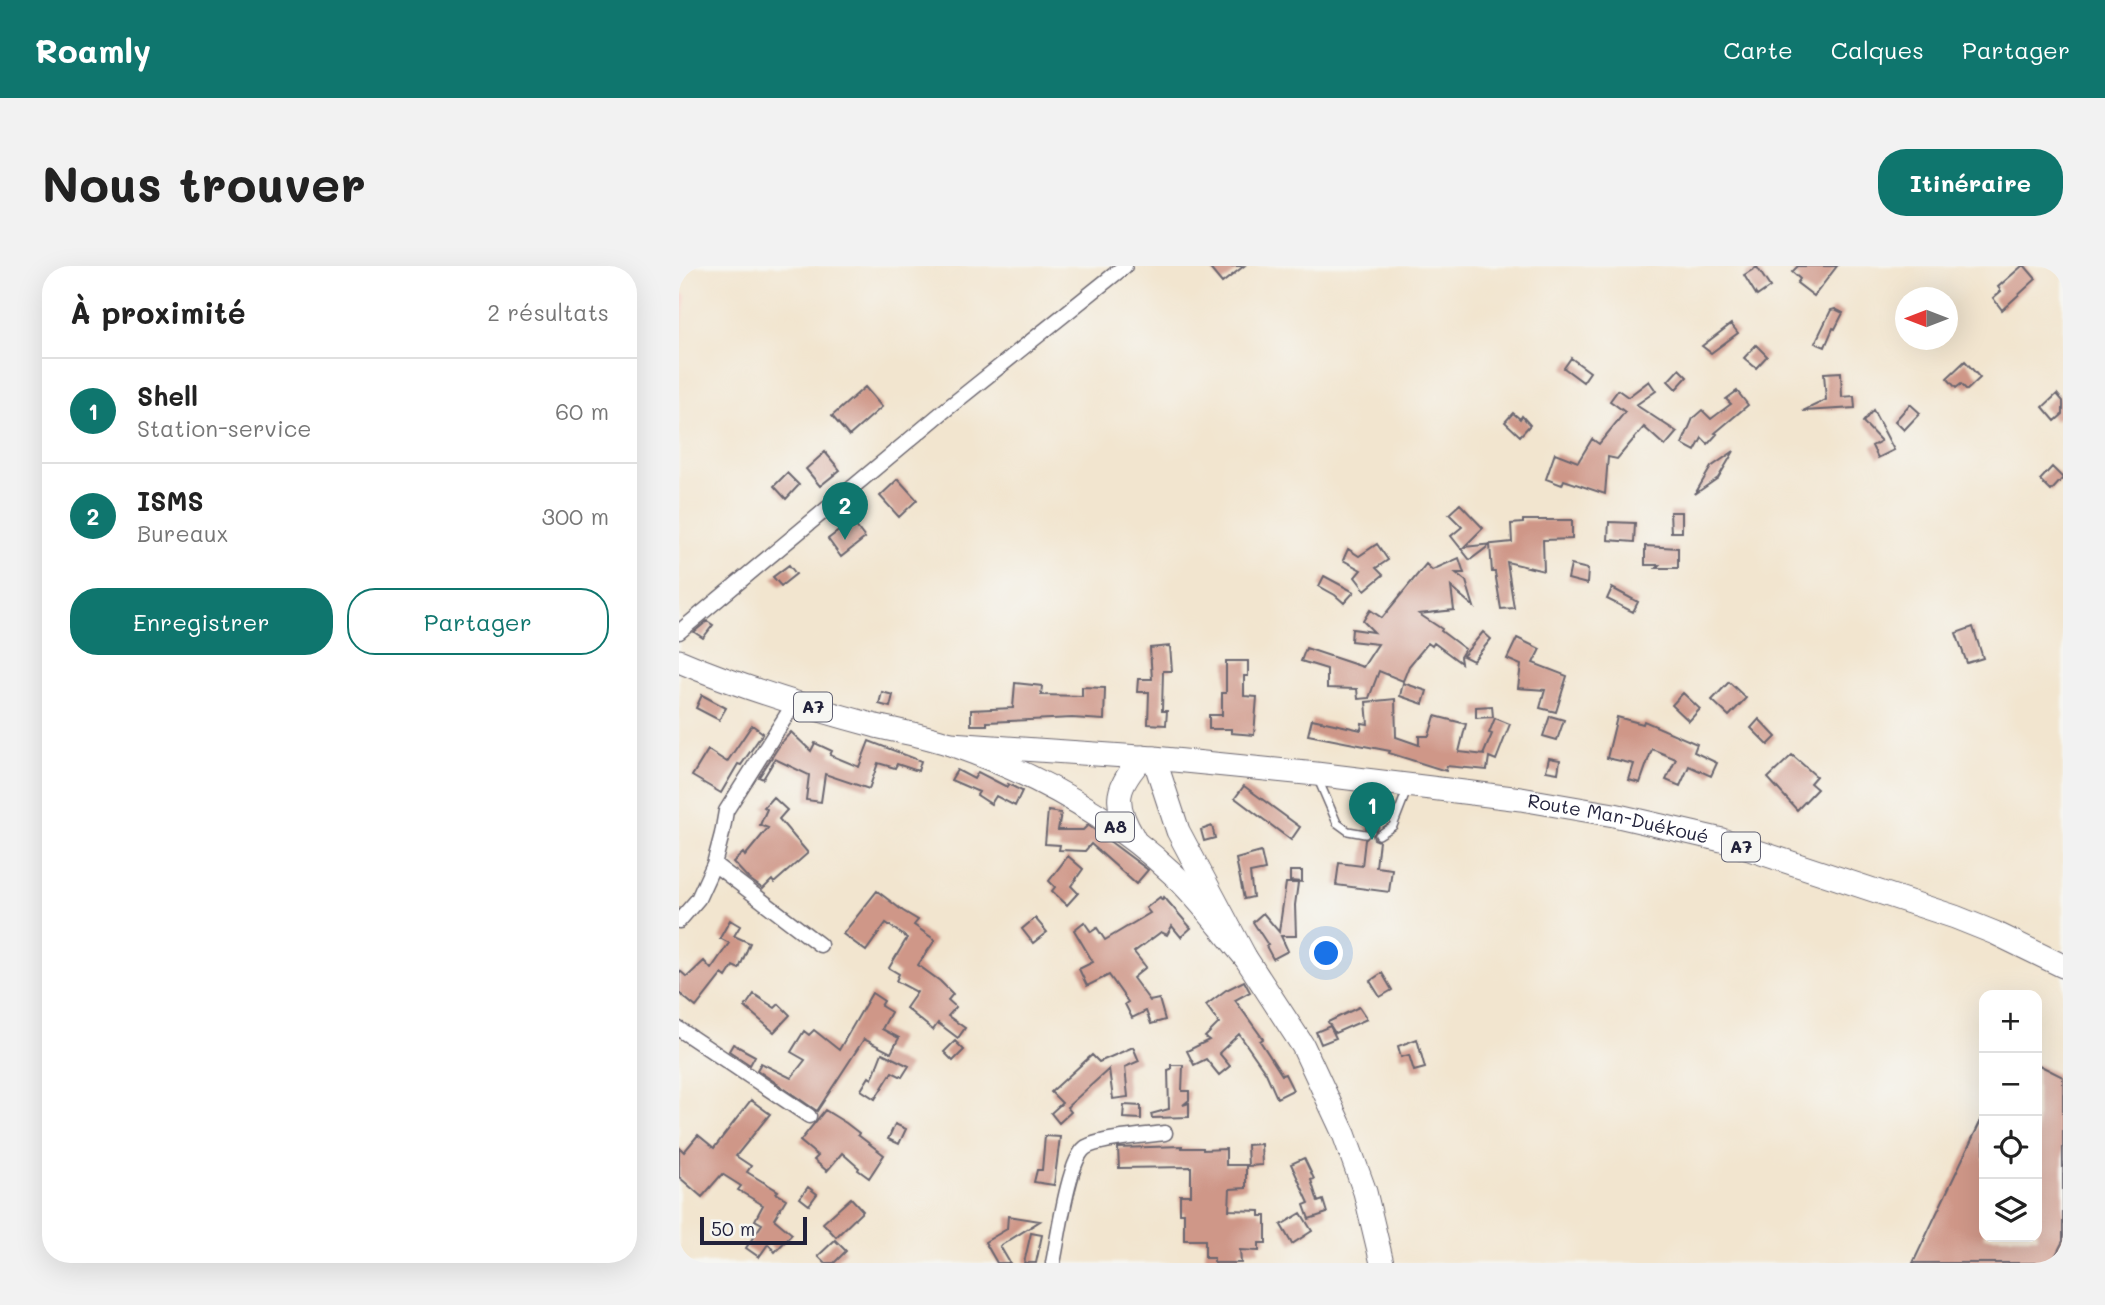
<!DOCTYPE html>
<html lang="fr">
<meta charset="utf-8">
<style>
body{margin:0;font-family:Mali,sans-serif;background:#f2f2f2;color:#222}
.controls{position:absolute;right:21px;bottom:21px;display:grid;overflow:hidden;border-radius:14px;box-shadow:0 7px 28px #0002}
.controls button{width:63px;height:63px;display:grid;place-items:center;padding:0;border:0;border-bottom:2px solid #e0e0e0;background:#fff;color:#222;font:35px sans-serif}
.compass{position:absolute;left:1216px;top:21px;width:63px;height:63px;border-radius:50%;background:#fff;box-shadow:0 7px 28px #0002;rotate:270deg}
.scale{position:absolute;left:21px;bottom:18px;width:107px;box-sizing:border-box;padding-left:7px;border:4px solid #22223b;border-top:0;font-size:19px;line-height:24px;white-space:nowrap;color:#22223b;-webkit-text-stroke:5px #f6f6f2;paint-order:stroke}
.you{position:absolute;left:648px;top:688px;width:24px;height:24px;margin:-18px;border:5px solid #fff;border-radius:50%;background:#1a73e8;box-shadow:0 0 0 10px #1a73e833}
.badge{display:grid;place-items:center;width:46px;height:46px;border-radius:50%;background:#0f766e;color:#fff;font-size:23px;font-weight:700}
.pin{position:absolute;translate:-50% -58px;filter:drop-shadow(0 2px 4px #0008)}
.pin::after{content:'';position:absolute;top:37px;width:24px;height:21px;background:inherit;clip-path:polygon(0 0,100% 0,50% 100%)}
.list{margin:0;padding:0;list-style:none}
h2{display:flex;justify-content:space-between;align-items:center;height:91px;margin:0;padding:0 28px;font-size:30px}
h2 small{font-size:23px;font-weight:400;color:#767676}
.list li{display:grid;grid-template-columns:46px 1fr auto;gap:21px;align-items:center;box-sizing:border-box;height:105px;padding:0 28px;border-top:2px solid #e0e0e0}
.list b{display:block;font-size:26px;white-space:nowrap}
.list p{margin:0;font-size:23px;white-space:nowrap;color:#767676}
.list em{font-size:23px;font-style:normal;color:#767676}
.actions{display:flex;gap:14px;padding:21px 28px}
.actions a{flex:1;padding:16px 0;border:2px solid #0f766e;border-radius:28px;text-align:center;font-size:24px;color:#0f766e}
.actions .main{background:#0f766e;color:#fff}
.icon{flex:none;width:38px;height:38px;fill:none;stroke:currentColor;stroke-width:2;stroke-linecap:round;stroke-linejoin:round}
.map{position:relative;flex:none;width:1384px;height:997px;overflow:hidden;border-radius:28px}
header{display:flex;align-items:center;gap:42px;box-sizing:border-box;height:98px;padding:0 35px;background:#0f766e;color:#fff}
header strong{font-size:33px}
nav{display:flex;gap:38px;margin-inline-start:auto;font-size:24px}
.intro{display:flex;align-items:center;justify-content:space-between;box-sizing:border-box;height:168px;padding:0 42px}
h1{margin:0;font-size:49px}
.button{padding:18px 32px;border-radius:28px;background:#0f766e;color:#fff;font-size:24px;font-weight:700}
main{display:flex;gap:42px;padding:0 42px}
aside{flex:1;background:#fff;border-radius:28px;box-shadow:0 7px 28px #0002}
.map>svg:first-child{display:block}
</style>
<header>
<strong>Roamly</strong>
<nav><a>Carte</a><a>Calques</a><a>Partager</a></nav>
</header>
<div class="intro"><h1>Nous trouver</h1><a class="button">Itinéraire</a></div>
<main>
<aside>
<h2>À proximité<small>2 résultats</small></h2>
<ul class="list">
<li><span class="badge">1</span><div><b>Shell</b><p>Station-service</p></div><em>60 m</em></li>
<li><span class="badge">2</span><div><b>ISMS</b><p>Bureaux</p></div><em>300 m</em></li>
</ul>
<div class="actions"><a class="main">Enregistrer</a><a>Partager</a></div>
</aside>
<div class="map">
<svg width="1384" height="997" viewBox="0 0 1384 997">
<rect width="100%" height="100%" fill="#f6f6f2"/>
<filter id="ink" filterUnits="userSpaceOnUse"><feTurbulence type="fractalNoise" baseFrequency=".0143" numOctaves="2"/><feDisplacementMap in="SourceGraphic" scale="14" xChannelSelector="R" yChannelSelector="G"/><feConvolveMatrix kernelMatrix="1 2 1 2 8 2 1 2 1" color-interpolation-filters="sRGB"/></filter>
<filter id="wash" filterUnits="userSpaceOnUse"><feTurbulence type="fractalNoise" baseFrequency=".00686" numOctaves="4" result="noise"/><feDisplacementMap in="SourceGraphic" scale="28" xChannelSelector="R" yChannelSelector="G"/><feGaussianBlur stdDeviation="1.57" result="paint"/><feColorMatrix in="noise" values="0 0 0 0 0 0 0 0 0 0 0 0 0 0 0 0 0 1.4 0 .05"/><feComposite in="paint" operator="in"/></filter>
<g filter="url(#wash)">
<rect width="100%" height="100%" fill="#f2e5cf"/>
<path fill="#f7d1c9" d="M 0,27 L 7,29 L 0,86 Z"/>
<g id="blocks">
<path fill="#cf9788" d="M 529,0 L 565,0 L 543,17 Z
M 1119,0 L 1158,0 L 1135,30 L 1118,17 L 1121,13 L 1113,6 Z
M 1343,0 L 1346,0 L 1357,13 L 1323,44 L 1314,32 L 1322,25 L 1319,21 Z
M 1078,1 L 1091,21 L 1078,30 L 1065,9 Z
M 1156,43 L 1164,47 L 1156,63 L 1154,62 L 1146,81 L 1136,77 L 1152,44 Z
M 1052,58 L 1059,67 L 1032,87 L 1023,80 Z
M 1077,79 L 1088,90 L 1077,102 L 1065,92 Z
M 892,92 L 911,106 L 904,116 L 885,102 Z
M 1286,95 L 1301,112 L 1288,124 L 1282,118 L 1277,122 L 1268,112 Z
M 1000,103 L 1008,111 L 997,123 L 989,115 Z
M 1162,106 L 1163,131 L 1175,130 L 1176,142 L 1124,145 L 1147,134 L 1145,107 Z
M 970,115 L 977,125 L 957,139 L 998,166 L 986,180 L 965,161 L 938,193 L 929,191 L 926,228 L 885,214 L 883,219 L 867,213 L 876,187 L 899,196 L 913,173 L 920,178 L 946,146 L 931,135 L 939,124 L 949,131 Z
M 186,121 L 203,141 L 170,170 L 153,150 Z
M 1058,125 L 1069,139 L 1036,167 L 1038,168 L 1029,178 L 1023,172 L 1016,185 L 1003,178 L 1014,152 L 1023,144 L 1032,153 L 1052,138 L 1047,133 Z
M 1378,128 L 1384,135 L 1384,148 L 1376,155 L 1364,141 Z
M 1231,138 L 1241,147 L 1225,164 L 1216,155 Z
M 1194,144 L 1215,184 L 1199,192 L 1193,180 L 1202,175 L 1184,156 Z
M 834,147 L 841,153 L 843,150 L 851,159 L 841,170 L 826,156 Z
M 1055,185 L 1039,212 L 1016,228 L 1032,201 Z
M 146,186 L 161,204 L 141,220 L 127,203 Z
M 1373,201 L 1384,212 L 1372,225 L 1361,214 Z
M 108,207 L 120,219 L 107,233 L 95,220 Z
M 219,213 L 238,234 L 220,251 L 201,230 Z
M 781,238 L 804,262 L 785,281 L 833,276 L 832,258 L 844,257 L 844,254 L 893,254 L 893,273 L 864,274 L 865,305 L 828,296 L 835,342 L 822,343 L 816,306 L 813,306 L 811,279 L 791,294 L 772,270 L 783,261 L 770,248 Z
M 991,246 L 1003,246 L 1003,266 L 992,266 Z
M 173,255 L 186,272 L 162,291 L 149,273 Z
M 930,256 L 956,257 L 955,276 L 929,274 Z
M 698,278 L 709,294 L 697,302 L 704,309 L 686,324 L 676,311 L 682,304 L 664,294 L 669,283 L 680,290 Z
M 966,280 L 999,282 L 999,302 L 977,302 L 980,299 L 966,299 Z
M 780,292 L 785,307 L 777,307 L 787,315 L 795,341 L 772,321 L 775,344 L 740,348 L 763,363 L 762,365 L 786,383 L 781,391 L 782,397 L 755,377 L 753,380 L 749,377 L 730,400 L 724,415 L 700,405 L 690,432 L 679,433 L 678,423 L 648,422 L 648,403 L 622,395 L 627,382 L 684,401 L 699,378 L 672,375 L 673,363 L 695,366 L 684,355 L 691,344 L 703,352 L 747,298 L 753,304 Z
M 110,299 L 117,308 L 102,320 L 94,311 Z
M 892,299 L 909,303 L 908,318 L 889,313 Z
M 645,310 L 675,326 L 665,337 L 656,329 L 640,320 Z
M 933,322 L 959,336 L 954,346 L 928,333 Z
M 28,355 L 34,359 L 24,372 L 15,366 Z
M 1294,361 L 1304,392 L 1288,397 L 1277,367 Z
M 804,366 L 812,373 L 794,395 L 784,390 Z
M 838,372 L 861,383 L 854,397 L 888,410 L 877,446 L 861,442 L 866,424 L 839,422 L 842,399 L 828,393 Z
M 491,380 L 493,405 L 484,405 L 483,445 L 488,445 L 487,459 L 469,458 L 470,426 L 458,426 L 459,413 L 473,413 L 471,382 Z
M 547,395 L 569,395 L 569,410 L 565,410 L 565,430 L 578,431 L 575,469 L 552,467 L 552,463 L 530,463 L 530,449 L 543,449 L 543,427 L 547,427 Z
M 1050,416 L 1067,432 L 1050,450 L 1033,434 Z
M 336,417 L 363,420 L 362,429 L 403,430 L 403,421 L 426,422 L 425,454 L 393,452 L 308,456 L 308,459 L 292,459 L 292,444 L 334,442 Z
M 724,417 L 748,425 L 744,438 L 721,430 Z
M 203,426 L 214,429 L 211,441 L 200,438 Z
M 1004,427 L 1021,443 L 1010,455 L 993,439 Z
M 23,429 L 47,442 L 40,454 L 17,442 Z
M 716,433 L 717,471 L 740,479 L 740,470 L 750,470 L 756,450 L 787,458 L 780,486 L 806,489 L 804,489 L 813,468 L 810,467 L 816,452 L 831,458 L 817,494 L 810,491 L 808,504 L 768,500 L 767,505 L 710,487 L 711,485 L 629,469 L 633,453 L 682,464 L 683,457 L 689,458 L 687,436 Z
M 813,440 L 814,451 L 797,452 L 797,441 Z
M 871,450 L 885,454 L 878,474 L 864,470 Z
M 938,451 L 964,458 L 965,455 L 1018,478 L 1015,486 L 1038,497 L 1032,510 L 1010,500 L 1001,520 L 987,514 L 997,493 L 973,483 L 961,517 L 950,514 L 955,498 L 928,492 Z
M 1080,453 L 1097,471 L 1089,479 L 1072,462 Z
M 73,459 L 84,467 L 62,499 L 59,498 L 42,527 L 13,510 L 29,484 L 48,496 Z
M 112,466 L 132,485 L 136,477 L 153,485 L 151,489 L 180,501 L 190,475 L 242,495 L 239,505 L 218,498 L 216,502 L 199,497 L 190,523 L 146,508 L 142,536 L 127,534 L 130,509 L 96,493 L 84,513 L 80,511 L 102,477 Z
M 1113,489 L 1137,510 L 1131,517 L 1138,523 L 1118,544 L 1089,512 Z
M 870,492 L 881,494 L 879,507 L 867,505 Z
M 278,504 L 295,513 L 299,506 L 328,521 L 329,518 L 343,525 L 336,540 L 317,530 L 312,538 L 298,529 L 300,526 L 272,514 Z
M 565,520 L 621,561 L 612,574 L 556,532 Z
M 94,531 L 108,544 L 100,553 L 129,587 L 95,617 L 93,614 L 84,623 L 69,612 L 54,596 L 64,587 L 66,590 L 89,562 L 81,559 L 88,543 L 85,541 Z
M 369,545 L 382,547 L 379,564 L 404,564 L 409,559 L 469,604 L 457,618 L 412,578 L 406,585 L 380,584 L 381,579 L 366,578 Z
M 688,557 L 701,559 L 694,569 L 695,573 L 700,575 L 697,601 L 713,603 L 710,626 L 657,619 L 660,597 L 683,600 L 686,574 L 692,568 L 687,562 Z
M 533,560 L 536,572 L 525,575 L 522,564 Z
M 582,586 L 586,604 L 571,607 L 574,631 L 565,633 L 557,593 Z
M 389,590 L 404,603 L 392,620 L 399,627 L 388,639 L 373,625 L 376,621 L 370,615 Z
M 611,605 L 623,605 L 623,616 L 611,615 Z
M 607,617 L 619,617 L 616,639 L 617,670 L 602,670 L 609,685 L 594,693 L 587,680 L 589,679 L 574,656 L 584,647 L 600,666 Z
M 198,625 L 224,645 L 239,654 L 235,659 L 256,674 L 239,699 L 261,715 L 274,728 L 269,734 L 277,741 L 269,750 L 286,762 L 279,772 L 259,757 L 254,764 L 227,742 L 238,726 L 217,715 L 220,708 L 210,702 L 228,672 L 207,657 L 187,685 L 164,668 Z
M 481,631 L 483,634 L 485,631 L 512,662 L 502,671 L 493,660 L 488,669 L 482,666 L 455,686 L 467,701 L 454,712 L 471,735 L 480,733 L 486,754 L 472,758 L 467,745 L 453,752 L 446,738 L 449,736 L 430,709 L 408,720 L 400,703 L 414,696 L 395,664 L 405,656 L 412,666 L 418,662 L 426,674 L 471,647 L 467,642 Z
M 356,652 L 368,666 L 354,677 L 343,663 Z
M 51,654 L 61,660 L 55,670 L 71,677 L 60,703 L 54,700 L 47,711 L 43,708 L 17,741 L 0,727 L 0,704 L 8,711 L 25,695 L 32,703 L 50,677 L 41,672 Z
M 703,707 L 713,724 L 701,731 L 691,715 Z
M 565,715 L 571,726 L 556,734 L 584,773 L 581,775 L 603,809 L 606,808 L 614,824 L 598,832 L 587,807 L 560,768 L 540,787 L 551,800 L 540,809 L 527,793 L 515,799 L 508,785 L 530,774 L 526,771 L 540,757 L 527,739 L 547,724 Z
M 193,727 L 205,735 L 202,740 L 212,746 L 203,763 L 220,772 L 212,787 L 185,773 L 138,845 L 78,804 L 82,797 L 112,812 L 126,794 L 112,786 L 125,765 L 130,769 L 135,764 L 160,784 Z
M 75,728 L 96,742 L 100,738 L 111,749 L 95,766 L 66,741 Z
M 680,741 L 688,753 L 656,767 L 649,756 Z
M 651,760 L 657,772 L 642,778 L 637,766 Z
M 738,773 L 746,802 L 735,805 L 730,789 L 722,791 L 719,780 Z
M 276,775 L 285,784 L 274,795 L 265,786 Z
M 54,778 L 76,790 L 71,799 L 50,785 Z
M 454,781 L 460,795 L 446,801 L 449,831 L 434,833 L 430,803 L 388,841 L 392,846 L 380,857 L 372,847 L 383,837 L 372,826 L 413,789 L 420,796 Z
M 203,787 L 230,800 L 223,811 L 213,806 L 196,833 L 182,824 L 190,811 L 193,813 Z
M 1358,798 L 1384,811 L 1384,975 L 1373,997 L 1234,997 L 1305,848 L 1305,971 L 1358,971 Z
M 492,799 L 504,799 L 503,825 L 510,825 L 510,834 L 504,839 L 510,837 L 510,851 L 473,852 L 472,848 L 490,843 L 489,804 L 492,803 Z
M 72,834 L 91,848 L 57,890 L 72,900 L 68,906 L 99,925 L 97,927 L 107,933 L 95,953 L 113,968 L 96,986 L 89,978 L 80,991 L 67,982 L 83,958 L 76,954 L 84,939 L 59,924 L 62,920 L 43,908 L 23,931 L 0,911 L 0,881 L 5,886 L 19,869 L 35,882 Z
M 445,839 L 462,840 L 462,853 L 444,852 Z
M 146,844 L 167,857 L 180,867 L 179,869 L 205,889 L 190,912 L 179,904 L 180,902 L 163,887 L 148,905 L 135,894 L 139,890 L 121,875 Z
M 216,858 L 227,863 L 220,878 L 209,873 Z
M 366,870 L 381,871 L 375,919 L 355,916 L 358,904 L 363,904 Z
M 582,878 L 583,899 L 569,900 L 568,879 Z
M 503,880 L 503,882 L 524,882 L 524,884 L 547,883 L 547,899 L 567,899 L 567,922 L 551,923 L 550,944 L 581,945 L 581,950 L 587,950 L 587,977 L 580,977 L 580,985 L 561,984 L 562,997 L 535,997 L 535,992 L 526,992 L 526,974 L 505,974 L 505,947 L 501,947 L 501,929 L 512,929 L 512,901 L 440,902 L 439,882 Z
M 625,892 L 635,913 L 632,914 L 639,936 L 644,934 L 648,947 L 630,953 L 625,939 L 630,937 L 612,898 Z
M 129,921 L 138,928 L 130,939 L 121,932 Z
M 172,932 L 184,945 L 157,971 L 144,957 Z
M 622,947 L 633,965 L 613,978 L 602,959 Z
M 329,950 L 361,955 L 321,980 L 331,997 L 318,997 L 306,976 L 328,963 Z
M 352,967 L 363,969 L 357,997 L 345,997 Z
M 156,974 L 167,985 L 155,997 L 146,997 L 139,990 Z"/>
</g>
</g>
<g filter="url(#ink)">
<use href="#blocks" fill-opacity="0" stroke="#6b666f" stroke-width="2"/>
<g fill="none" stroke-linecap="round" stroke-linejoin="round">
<defs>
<path id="service" d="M 639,513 L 658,557 L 669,565 L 686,568
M 700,569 L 714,560 L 728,524"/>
<path id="minor" d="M 0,366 L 265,145 L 446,0
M 35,598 L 141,679
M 0,655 L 19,633 L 35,598 L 43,568 L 47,545 L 116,436
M 0,763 L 130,850
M 374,997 C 379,974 389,895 406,882 C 417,873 470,869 486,867"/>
<g id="primary">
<path d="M 0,395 C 63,422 130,442 197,460 C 222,466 250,470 274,479 C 354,507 431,549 493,607 C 520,632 542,663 566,691"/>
<path id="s1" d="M 272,478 L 475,492 L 637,508 L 842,533 L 935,549 L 1043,574 L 1276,651 L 1316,667 L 1384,700"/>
<path d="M 475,492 L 499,565 L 566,691 L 624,780 L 665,868 L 686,926 L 703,997"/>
<path d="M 454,571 C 433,536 437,521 464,491"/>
</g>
</defs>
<use href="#service" stroke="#6b666f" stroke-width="10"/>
<use href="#minor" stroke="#6b666f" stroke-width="17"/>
<use href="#primary" stroke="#6b666f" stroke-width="25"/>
<use href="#service" stroke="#fff" stroke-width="7"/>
<use href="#minor" stroke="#fff" stroke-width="14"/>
<use href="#primary" stroke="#fff" stroke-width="23"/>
</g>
</g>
<g text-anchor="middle" stroke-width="5" stroke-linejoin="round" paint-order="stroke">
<g fill="#f6f6f2" stroke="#626272" stroke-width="2">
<rect x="115" y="426.5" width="38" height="29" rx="5"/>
<rect x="417" y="546.5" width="38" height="29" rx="5"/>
<rect x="1043" y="566.5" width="38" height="29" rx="5"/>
</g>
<g font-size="18" font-weight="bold" fill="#22223b">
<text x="134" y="447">A7</text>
<text x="436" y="567">A8</text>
<text x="1062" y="587">A7</text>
</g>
<g font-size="19" fill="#22223b" stroke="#f6f6f2">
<text dy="7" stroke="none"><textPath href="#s1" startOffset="672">Route Man-Duékoué</textPath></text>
</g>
</g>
</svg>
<div class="controls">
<button>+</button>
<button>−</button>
<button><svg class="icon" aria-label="locate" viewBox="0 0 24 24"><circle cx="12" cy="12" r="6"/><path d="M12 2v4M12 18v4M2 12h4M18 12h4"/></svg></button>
<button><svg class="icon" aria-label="layers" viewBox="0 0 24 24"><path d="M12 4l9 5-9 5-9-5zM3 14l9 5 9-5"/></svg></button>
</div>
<svg class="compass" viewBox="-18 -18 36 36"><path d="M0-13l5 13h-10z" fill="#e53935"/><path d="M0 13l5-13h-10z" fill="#767676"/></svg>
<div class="scale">50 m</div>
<div class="you"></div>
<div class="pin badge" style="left:693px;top:574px">1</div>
<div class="pin badge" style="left:166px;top:274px">2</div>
</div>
</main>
